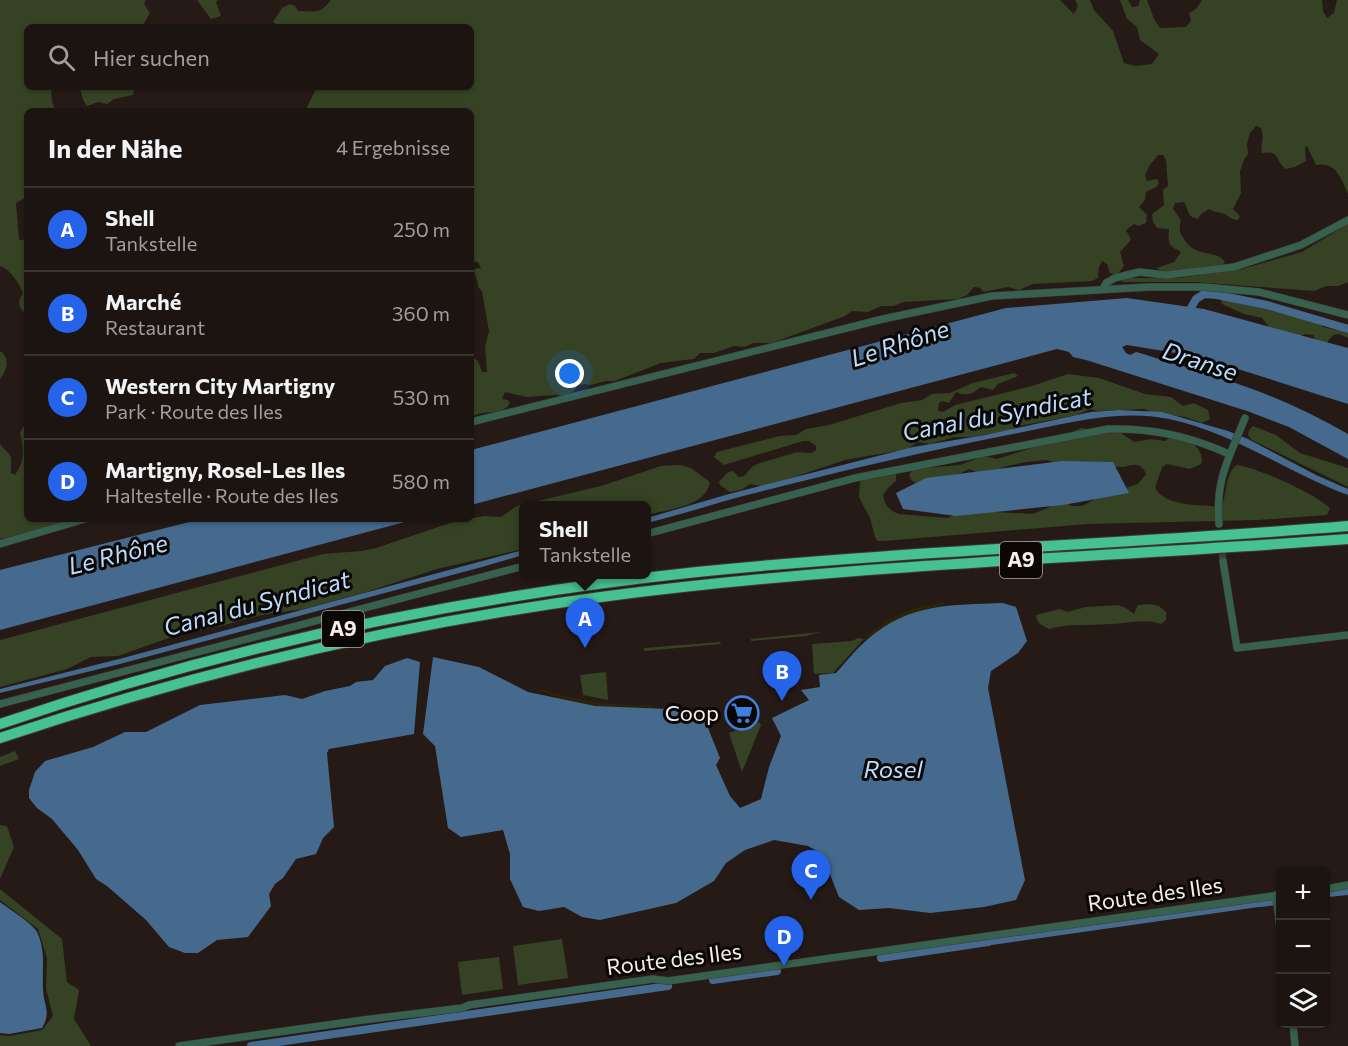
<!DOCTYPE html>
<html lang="de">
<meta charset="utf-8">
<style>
body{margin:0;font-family:Commissioner,sans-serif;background:#29211e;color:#f1f3f6}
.controls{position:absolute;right:18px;bottom:18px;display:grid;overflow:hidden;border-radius:9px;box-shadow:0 2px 4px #0004}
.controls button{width:54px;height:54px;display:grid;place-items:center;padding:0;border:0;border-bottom:2px solid #3a3330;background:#1c1410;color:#f1f3f6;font:30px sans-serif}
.you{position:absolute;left:570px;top:374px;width:21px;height:21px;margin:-15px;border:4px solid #fff;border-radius:50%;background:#1a73e8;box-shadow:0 0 0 9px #1a73e833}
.badge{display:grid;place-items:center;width:39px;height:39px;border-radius:50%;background:#2563eb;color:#fff;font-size:20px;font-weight:700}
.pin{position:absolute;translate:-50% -50px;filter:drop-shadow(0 2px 3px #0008)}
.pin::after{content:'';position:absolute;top:32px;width:21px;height:18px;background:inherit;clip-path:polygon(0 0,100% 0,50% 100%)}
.popup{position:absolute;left:519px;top:501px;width:132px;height:78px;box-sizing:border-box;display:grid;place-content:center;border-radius:9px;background:#1c1410;filter:drop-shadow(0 2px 4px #0005);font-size:20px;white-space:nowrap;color:#a09e9f}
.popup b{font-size:22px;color:#f1f3f6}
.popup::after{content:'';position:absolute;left:50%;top:100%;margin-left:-12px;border:12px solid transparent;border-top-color:#1c1410}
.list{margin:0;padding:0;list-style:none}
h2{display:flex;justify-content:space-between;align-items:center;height:78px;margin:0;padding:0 24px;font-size:26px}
h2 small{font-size:20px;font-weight:400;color:#a09e9f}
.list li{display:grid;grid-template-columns:39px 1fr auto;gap:18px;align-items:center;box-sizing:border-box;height:84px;padding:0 24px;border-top:2px solid #3a3330}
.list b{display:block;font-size:22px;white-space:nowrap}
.list p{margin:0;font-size:20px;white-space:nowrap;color:#a09e9f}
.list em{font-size:20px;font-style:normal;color:#a09e9f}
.icon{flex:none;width:33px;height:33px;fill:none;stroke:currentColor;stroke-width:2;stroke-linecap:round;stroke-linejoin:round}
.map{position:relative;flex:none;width:1348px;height:1046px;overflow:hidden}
.search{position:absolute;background:#1c1410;box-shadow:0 2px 4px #0004;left:24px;top:24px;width:450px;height:66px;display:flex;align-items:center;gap:15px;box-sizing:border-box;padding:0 21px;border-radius:9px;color:#a09e9f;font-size:22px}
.panel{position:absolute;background:#1c1410;box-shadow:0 2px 4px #0004;left:24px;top:108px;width:450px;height:414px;border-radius:9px}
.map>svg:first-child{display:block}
</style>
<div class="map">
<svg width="1348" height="1046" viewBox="0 0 1348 1046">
<rect width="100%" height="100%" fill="#261a16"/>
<path fill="#354223" d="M 0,0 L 146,0 L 144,4 L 150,13 L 142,27 L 27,27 L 27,87 L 51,87 L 52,102 L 56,111 L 27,111 L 27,197 L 16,203 L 19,240 L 27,240 L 27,314 C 18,308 17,302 23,293 C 19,283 10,269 0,266 Z
M 197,0 L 218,0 L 216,2 L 221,16 L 211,19 Z
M 331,0 L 1060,0 L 1074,14 L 1078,6 L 1075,0 L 1090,0 L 1094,10 L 1113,31 L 1124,63 L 1135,66 L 1152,64 L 1159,54 L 1140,40 L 1137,27 L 1127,19 L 1120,0 L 1128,0 L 1132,7 L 1138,6 L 1140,0 L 1147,0 L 1154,19 L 1160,28 L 1186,27 L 1191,21 L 1189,13 L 1196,9 L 1202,0 L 1322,0 L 1323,11 L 1327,18 L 1334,13 L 1337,0 L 1348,0 L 1348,194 C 1341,178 1336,161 1316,165 L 1307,146 L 1305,148 L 1306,161 L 1295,167 L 1285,169 C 1275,159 1279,150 1262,153 C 1260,144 1265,138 1261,128 L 1256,126 L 1250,133 L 1247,144 L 1248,154 L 1244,160 L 1240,171 L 1241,193 L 1233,209 L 1240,216 L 1238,220 C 1230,220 1229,215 1222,213 C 1217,212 1214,212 1209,209 L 1201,214 L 1198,219 C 1187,217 1189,211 1184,202 L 1175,203 L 1173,209 L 1181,220 C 1179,228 1179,232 1184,239 C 1196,259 1214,248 1225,262 L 1222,265 L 1163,274 L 1157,268 L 1174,262 L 1181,252 C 1168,245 1168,244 1169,229 L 1157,228 L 1153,222 L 1152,214 L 1164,205 L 1163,190 L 1168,186 L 1166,160 L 1163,155 L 1158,155 L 1150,165 L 1145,175 L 1147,181 L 1157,179 L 1159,183 L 1156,187 L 1146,192 L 1145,200 L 1139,207 L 1147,215 L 1146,223 L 1138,226 L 1134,224 L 1126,230 L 1131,240 L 1120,252 L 1124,266 L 1117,275 L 1110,273 L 1107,264 L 1102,261 L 1099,267 L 1098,278 L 1092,281 L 1033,284 L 1019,290 L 1008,287 L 984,292 L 980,288 L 974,287 L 967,295 L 958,299 L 903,302 L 894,306 L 881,306 L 868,312 L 852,311 L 845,316 L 772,343 L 754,343 L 744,347 L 734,346 L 714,353 L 700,353 L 694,359 L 661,363 L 615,381 L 606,381 L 591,385 L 584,384 L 578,386 L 573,392 L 563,396 L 556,395 L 527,397 L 505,392 L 502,399 L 508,400 L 510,403 C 501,418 484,408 472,417 L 471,356 L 478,361 L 482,372 L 487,372 L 485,347 L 489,331 L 482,291 L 478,287 C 479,280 474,276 474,269 L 481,268 L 478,262 L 471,261 L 471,111 L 305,111 L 317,87 L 471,87 L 471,27 L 289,27 L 285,24 L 279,27 L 273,22 L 282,8 L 290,4 L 295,6 L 298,11 C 316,11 319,15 331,0 Z
M 80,87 L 113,89 L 135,87 L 133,95 L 114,99 L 107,104 L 98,102 L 87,106 L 83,100 Z
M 1348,224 L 1348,282 L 1338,286 L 1326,286 L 1314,291 L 1194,282 L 1121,282 L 1126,278 L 1179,278 L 1242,269 L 1302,252 Z
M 1228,297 L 1315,318 L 1323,327 L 1348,332 L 1348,338 L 1339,334 L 1333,335 L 1324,346 L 1318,345 L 1313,335 L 1306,334 L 1292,338 L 1275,334 L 1262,318 L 1244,314 L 1222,304 L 1221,300 Z
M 0,352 L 2,352 C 10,362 7,369 0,379 Z
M 1014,373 L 1018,376 L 998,384 L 993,390 L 981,387 C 972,394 967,397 956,392 L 949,403 L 942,401 L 939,403 L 938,411 L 943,412 L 955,405 L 1032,386 L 1068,374 L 1099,378 L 1145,394 L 1171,397 L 1183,406 L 1194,403 L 1208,410 L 1210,419 L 1202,423 L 1185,417 L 1151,412 L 1144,409 L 1098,411 L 1090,409 L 1077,415 L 1019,426 L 1009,430 L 972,437 L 954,437 L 930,444 L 917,442 L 908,449 L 845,460 L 785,480 L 761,486 L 750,484 L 741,490 L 730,492 L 720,485 L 719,482 L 728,472 L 733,471 L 739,477 L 744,476 L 753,466 L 760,463 L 797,452 L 811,453 L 816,450 L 816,446 L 809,441 L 803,441 L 724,465 L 714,457 L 717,452 L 780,436 L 796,435 L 806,429 L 829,425 L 901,403 L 922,400 L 932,394 L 950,393 L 973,383 Z
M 1253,426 L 1276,435 L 1300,453 L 1348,468 L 1348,487 L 1252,440 L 1248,435 L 1249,430 Z
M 23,427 L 27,429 L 27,519 L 70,519 L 47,530 L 0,539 L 0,444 C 13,460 11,450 11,473 L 15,475 C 25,460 24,449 20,433 Z
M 1081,428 L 1121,433 L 1134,442 L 1151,439 L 1165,441 L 1178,432 L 1182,433 C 1190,442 1206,451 1201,464 L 1190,469 L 1167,464 L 1162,467 L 1155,488 C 1168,508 1200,504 1221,507 C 1228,494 1224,474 1237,465 C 1259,468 1313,493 1330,508 L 1327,515 L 1258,520 L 1087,524 L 884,541 L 878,541 L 875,537 L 870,518 L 859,497 L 860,482 L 864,473 C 875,468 885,470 896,473 L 896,481 L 888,488 L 883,495 C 885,506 889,510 899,514 L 947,518 L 956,514 L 979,511 L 1033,514 C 1044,509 1053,507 1063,500 L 1071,506 L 1082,506 L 1099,497 L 1138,484 L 1146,474 C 1142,464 1135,463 1125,467 L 1067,466 L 1047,460 L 1026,462 L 1007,466 L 983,475 L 969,469 L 961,473 L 918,484 L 912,481 L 909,475 L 913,469 L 960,465 L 984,456 L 997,459 L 1047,443 Z
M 680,465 L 691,468 L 710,482 C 706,507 668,509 647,515 L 646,506 L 524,506 L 523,549 L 437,569 L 366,592 L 304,609 L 261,615 L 225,625 L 180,634 L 118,656 L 91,657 L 67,669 L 0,687 L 0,640 L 323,554 L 361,551 L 376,548 L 453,522 L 484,516 L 501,517 L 517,506 L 601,486 L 661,466 Z
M 1150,604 L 1159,606 L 1166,612 L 1166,620 L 1161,624 C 1143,618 1128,624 1110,624 C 1089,626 1069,623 1049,629 C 1043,626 1036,623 1036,615 L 1060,609 L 1067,612 L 1086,607 L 1118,605 L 1126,608 L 1134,614 L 1138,605 Z
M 821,632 L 806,636 L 751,641 L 751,639 Z
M 858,638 L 864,639 L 833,673 L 814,674 L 812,644 L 852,641 Z
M 720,642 L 721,644 L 644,651 L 644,648 Z
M 606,672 L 608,700 L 583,695 L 580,675 Z
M 759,722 L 761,725 L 742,772 L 729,733 Z
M 15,751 L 19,759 L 0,766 L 0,757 Z
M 0,825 L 7,826 L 14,847 L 0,879 Z
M 0,889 L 62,939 L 67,982 L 79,990 L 74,1019 L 91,1046 L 0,1046 L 0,1035 L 10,1036 L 42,1030 L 53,1016 L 46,989 L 47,958 L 38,929 L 0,900 Z
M 562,939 L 568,978 L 518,985 L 513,946 Z
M 499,957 L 503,989 L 462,995 L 458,962 Z"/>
<path fill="#2c2403" d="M 944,602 L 945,605 C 909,612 895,618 867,640 L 864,639 C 892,614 908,608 944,602 Z
M 529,687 C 545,689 559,695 575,698 C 601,704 626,705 652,705 L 652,708 L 595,706 L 563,699 Z"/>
<path fill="#456a8d" d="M 1127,298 L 1204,309 L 1348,348 L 1348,404 L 1200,357 L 1127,345 L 1122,347 L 1126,353 L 1130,355 L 1136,352 L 1140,353 C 1178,365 1218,376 1255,390 C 1287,402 1318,417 1348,434 L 1348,459 L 1289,427 L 1247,411 L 1086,360 L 1073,357 L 1069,352 L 1057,349 L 471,505 L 471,450 L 1006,308 Z
M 1119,410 L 1162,412 L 1228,431 L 1248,439 L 1316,475 L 1348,489 L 1348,495 C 1287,472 1234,433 1169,419 C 1115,408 1061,425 1008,435 C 920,452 834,473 747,495 C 713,504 680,515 647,523 L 647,518 L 729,494 L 913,447 L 985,435 L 1091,412 Z
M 1062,461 L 1113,462 L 1129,493 L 1063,505 L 956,516 L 903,509 L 896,493 L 926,478 Z
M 201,519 L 416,519 L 0,630 L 0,570 Z
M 523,550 L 523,555 L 482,567 L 120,664 L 0,693 L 0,689 L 123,658 Z
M 1003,603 L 1016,607 L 1027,641 L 1018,653 L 991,671 L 988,688 L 1025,880 L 1016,900 L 984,907 L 930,913 L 889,908 L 859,910 L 839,897 L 822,854 L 808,846 L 774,840 L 745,850 L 726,863 L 714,881 L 676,903 L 600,920 L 582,917 L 564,907 L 539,911 L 523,907 L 510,879 L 510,854 L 503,830 L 461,837 L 448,828 L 435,746 L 423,734 L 433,657 L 479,667 L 528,692 L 595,706 L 694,710 L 706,723 L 720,758 L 716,765 L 730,796 L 740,808 L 761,799 L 769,767 L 781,736 L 772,718 L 809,700 L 801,690 L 820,687 L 819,675 L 836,673 C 846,662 856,649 868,639 C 909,603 952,605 1003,603 Z
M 407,658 L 420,662 L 414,734 L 329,749 L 327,753 L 334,827 L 323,838 L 316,854 L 296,859 L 283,878 L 275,884 L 269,894 L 271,906 L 248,937 L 217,940 L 198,953 L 185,953 L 169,947 L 146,920 L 107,886 L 96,879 L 78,850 L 52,819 L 37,808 L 29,798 L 29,790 L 35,772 L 45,761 L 93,747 L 125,732 L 146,732 L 200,705 L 285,695 L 302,699 L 325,691 L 350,686 L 356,682 L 373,680 L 385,666 Z
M 0,902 C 9,909 32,923 37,932 C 46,951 42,968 43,988 C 43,1005 52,1011 42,1028 L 9,1034 L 0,1033 Z"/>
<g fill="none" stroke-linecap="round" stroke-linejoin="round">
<path stroke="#456a8d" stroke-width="8" d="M 1186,317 L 1196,299 L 1204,294 L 1217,295 L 1267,305 L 1348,329
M 1328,893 L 1348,891
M 1261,903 L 1275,901
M 991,941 L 1258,903
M 881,958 L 988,942
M 713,980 L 777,971
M 251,1046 L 668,986"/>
<path stroke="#453a36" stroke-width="7" stroke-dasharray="7 3.5" stroke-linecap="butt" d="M 1220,533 L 1223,561"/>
<defs>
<path id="minor" d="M 1103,289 L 1106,283 L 1115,278 L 1139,272 L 1166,275 L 1234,267 L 1301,245 L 1348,220
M 471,422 L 883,319 L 992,296 L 1149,287 L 1204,287 L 1259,292 L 1348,315
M 1219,524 C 1215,480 1229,458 1245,418
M 646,534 L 855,478 L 1108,429 C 1152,428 1189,436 1229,454
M 0,544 L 85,519
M 1223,561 L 1237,648 L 1348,635
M 0,704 L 524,566
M 1326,889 L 1348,885
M 1276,895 L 1280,928
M 1293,1024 L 1295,1046
M 179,1046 L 363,1020 L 462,1008 L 469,1005 L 653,979 L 668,981 L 1280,895"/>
<path id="highway" d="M 0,724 C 225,647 460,597 697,572 C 913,550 1131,544 1348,526
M 0,738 C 195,673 397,624 601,597 C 849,564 1099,558 1348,539"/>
</defs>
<use href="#minor" stroke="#433834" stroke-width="8"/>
<use href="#highway" stroke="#433834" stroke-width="12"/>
<use href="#minor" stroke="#36614e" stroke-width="7"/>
<use href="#highway" stroke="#45c192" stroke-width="10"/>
</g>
<defs>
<symbol id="supermarket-ring" viewBox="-11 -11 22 22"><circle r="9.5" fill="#0b0705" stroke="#3f7fe0" stroke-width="1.5"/><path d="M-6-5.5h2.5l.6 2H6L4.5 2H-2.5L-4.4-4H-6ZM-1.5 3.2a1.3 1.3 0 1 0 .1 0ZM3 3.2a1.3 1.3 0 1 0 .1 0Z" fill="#3f7fe0"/></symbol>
</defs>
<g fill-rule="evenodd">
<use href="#supermarket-ring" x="723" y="694" width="38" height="38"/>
</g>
<g text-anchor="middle" stroke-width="6" stroke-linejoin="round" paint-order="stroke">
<g fill="#0b0705" stroke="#b0a8a5" stroke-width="1.5">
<rect x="1000" y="542" width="42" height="36" rx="4.5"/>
<rect x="322" y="611" width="42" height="36" rx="4.5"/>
</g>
<g font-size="21" font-weight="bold" fill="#f6edea">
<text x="1021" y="567">A9</text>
<text x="343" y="636">A9</text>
</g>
<g font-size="22" fill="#f6edea" stroke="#0b0705" text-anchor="end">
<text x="719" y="721">Coop</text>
</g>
<g font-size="22" fill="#f6edea" stroke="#0b0705">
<text transform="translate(1155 894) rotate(-8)" y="8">Route des Iles</text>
<text transform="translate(674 959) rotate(-7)" y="8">Route des Iles</text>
</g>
<g font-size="24" font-style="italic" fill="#b9dcfe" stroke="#0b0705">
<text transform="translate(900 344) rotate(-18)" y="8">Le Rhône</text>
<text transform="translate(1200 362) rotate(18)" y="8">Dranse</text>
<text transform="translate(997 415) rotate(-11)" y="8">Canal du Syndicat</text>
<text transform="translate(118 555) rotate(-14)" y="8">Le Rhône</text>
<text transform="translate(257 604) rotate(-15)" y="8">Canal du Syndicat</text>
<text x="893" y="778">Rosel</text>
</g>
</g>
</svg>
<div class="controls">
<button>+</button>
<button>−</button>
<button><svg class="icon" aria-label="layers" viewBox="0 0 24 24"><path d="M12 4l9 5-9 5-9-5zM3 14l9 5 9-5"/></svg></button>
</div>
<div class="you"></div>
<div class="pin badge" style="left:585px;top:648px">A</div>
<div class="popup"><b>Shell</b>Tankstelle</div>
<div class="pin badge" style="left:782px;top:701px">B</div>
<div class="pin badge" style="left:811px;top:900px">C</div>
<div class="pin badge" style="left:784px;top:966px">D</div>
<div class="search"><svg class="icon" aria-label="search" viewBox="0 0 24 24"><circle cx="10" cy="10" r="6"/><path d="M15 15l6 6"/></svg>Hier suchen</div>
<section class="panel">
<h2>In der Nähe<small>4 Ergebnisse</small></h2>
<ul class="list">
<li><span class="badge">A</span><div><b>Shell</b><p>Tankstelle</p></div><em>250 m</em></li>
<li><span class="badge">B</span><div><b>Marché</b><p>Restaurant</p></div><em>360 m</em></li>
<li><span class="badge">C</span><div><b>Western City Martigny</b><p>Park · Route des Iles</p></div><em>530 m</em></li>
<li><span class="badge">D</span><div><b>Martigny, Rosel-Les Iles</b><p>Haltestelle · Route des Iles</p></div><em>580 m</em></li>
</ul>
</section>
</div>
